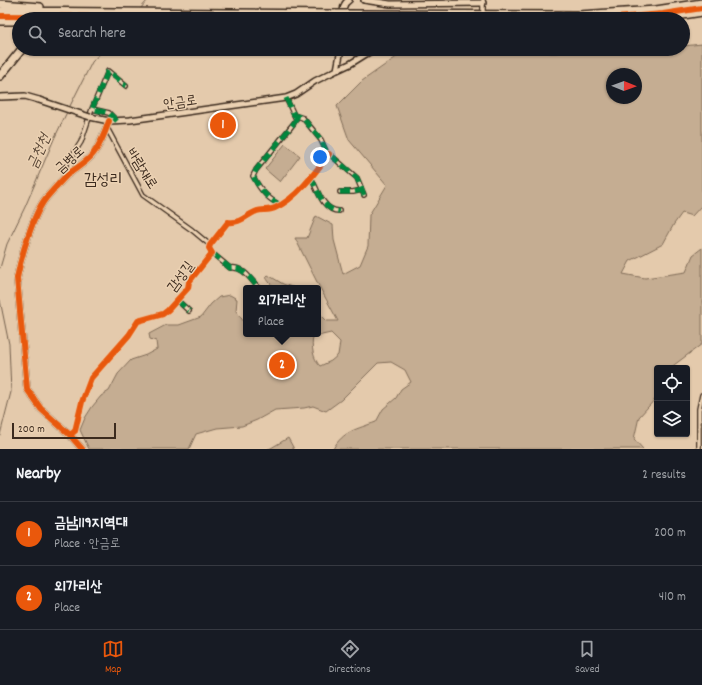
<!DOCTYPE html>
<meta charset="utf-8">
<style>
body{margin:0;font-family:Dekko,"Poor Story",sans-serif;background:#20242c;color:#f1f3f6}
.controls{position:absolute;right:12px;bottom:12px;display:grid;overflow:hidden;border-radius:4px;box-shadow:0 1px 3px #0004}
.controls button{width:36px;height:36px;display:grid;place-items:center;padding:0;border:0;border-bottom:1px solid #363941;background:#171b24;color:#f1f3f6;font:20px sans-serif}
.compass{position:absolute;left:606px;top:68px;width:36px;height:36px;border-radius:50%;background:#171b24;box-shadow:0 1px 3px #0004;rotate:91deg}
.scale{position:absolute;left:12px;bottom:10px;width:104px;box-sizing:border-box;padding-left:4px;border:2px solid #3b2a1e;border-top:0;font-size:11px;line-height:14px;white-space:nowrap;color:#3b2a1e;-webkit-text-stroke:3px #ebd1b2;paint-order:stroke}
.you{position:absolute;left:320px;top:157px;width:14px;height:14px;margin:-10px;border:3px solid #fff;border-radius:50%;background:#1a73e8;box-shadow:0 0 0 6px #1a73e833}
.badge{display:grid;place-items:center;width:26px;height:26px;border-radius:50%;background:#ea580c;color:#fff;font-size:13px;font-weight:700}
.pin{position:absolute;translate:-50% -50%;border:2px solid #fff;box-shadow:0 1px 4px #0006}
.popup{position:absolute;left:243px;top:285px;width:78px;height:52px;box-sizing:border-box;display:grid;place-content:center;border-radius:4px;background:#171b24;filter:drop-shadow(0 1px 3px #0005);font-size:13px;white-space:nowrap;color:#9ea1a6}
.popup b{font-size:15px;color:#f1f3f6}
.popup::after{content:'';position:absolute;left:50%;top:100%;margin-left:-8px;border:8px solid transparent;border-top-color:#171b24}
.list{margin:0;padding:0;list-style:none}
h2{display:flex;justify-content:space-between;align-items:center;height:52px;margin:0;padding:0 16px;font-size:17px}
h2 small{font-size:13px;font-weight:400;color:#9ea1a6}
.list li{display:grid;grid-template-columns:26px 1fr auto;gap:12px;align-items:center;box-sizing:border-box;height:64px;padding:0 16px;border-top:1px solid #363941}
.list b{display:block;font-size:15px;white-space:nowrap}
.list p{margin:0;font-size:13px;white-space:nowrap;color:#9ea1a6}
.list em{font-size:13px;font-style:normal;color:#9ea1a6}
.icon{flex:none;width:22px;height:22px;fill:none;stroke:currentColor;stroke-width:2;stroke-linecap:round;stroke-linejoin:round}
.map{position:relative;flex:none;width:702px;height:449px;overflow:hidden}
.search{position:absolute;background:#171b24;box-shadow:0 1px 3px #0004;left:12px;right:12px;top:12px;height:44px;display:flex;align-items:center;gap:10px;box-sizing:border-box;padding:0 14px;border-radius:22px;color:#9ea1a6;font-size:15px}
.sheet{height:180px;background:#171b24}
nav{display:flex;justify-content:space-around;align-items:center;box-sizing:border-box;height:56px;border-top:1px solid #363941;background:#171b24;font-size:11px;color:#9ea1a6}
nav a{display:grid;justify-items:center;gap:2px}
nav .on{color:#ea580c}
.map>svg:first-child{display:block}
</style>
<div class="map">
<svg width="702" height="449" viewBox="0 0 702 449">
<rect width="100%" height="100%" fill="#e4caac"/>
<filter id="ink" filterUnits="userSpaceOnUse"><feTurbulence type="fractalNoise" baseFrequency=".025" numOctaves="2"/><feDisplacementMap in="SourceGraphic" scale="8" xChannelSelector="R" yChannelSelector="G"/><feConvolveMatrix kernelMatrix="1 2 1 2 8 2 1 2 1" color-interpolation-filters="sRGB"/></filter>
<g filter="url(#ink)">
<path fill="#c5ad92" stroke="#806c58" fill-rule="evenodd" d="M 702,44 L 702,205 L 692,216 L 682,213 L 674,224 L 663,244 L 630,261 L 623,274 L 645,278 L 686,272 L 693,255 L 702,248 L 702,344 L 670,368 L 657,368 L 657,397 L 639,417 L 634,439 L 643,449 L 333,449 C 343,431 357,429 376,422 L 383,409 L 396,398 L 401,389 L 411,382 L 405,370 L 391,362 L 378,363 L 341,400 L 326,411 L 313,406 L 304,408 L 275,410 L 257,420 L 242,426 L 217,428 L 196,434 L 189,449 L 89,449 L 80,430 L 85,418 L 92,407 L 101,396 L 109,391 L 118,374 L 131,360 L 146,355 L 157,349 L 156,341 L 150,339 L 149,334 L 166,325 L 179,325 L 201,317 L 211,304 L 219,297 L 230,295 L 237,299 L 236,311 L 244,322 L 246,322 L 246,334 L 318,334 L 318,312 L 327,321 L 338,321 L 319,286 L 295,238 L 307,238 L 316,216 L 333,225 L 334,240 L 343,274 L 360,265 L 368,246 L 369,215 L 387,185 L 349,140 L 337,106 L 362,81 L 405,51 L 460,53 L 481,49 L 537,49 C 550,56 563,52 577,49 L 683,49 L 683,46 ZM 612,74 L 636,74 L 636,98 L 612,98 ZM 331,333 L 340,342 L 338,355 L 331,361 L 320,366 C 313,359 311,346 313,337 Z
M 285,144 L 300,156 L 280,182 L 265,169 Z
M 268,275 L 283,284 L 295,288 C 281,288 273,291 266,277 Z
M 288,438 L 294,449 L 268,449 L 271,448 Z"/>
<g fill="none" stroke-linecap="round" stroke-linejoin="round">
<path stroke="#74614e" stroke-width="1" d="M 139,10 L 148,0
M 131,19 L 134,15
M 69,108 L 92,62 L 104,49
M 0,268 L 7,244 L 25,207 L 54,139 L 67,112
M 0,300 L 9,344 L 11,392 L 0,435"/>
<defs>
<path id="street" d="M 483,0 L 483,15
M 286,98 L 294,115 L 303,118 L 321,140 L 326,151 L 357,178 L 364,195
M 117,121 L 109,113 L 92,109 L 108,71 L 126,86
M 107,128 L 143,195 L 192,230 L 210,245
M 68,175 L 74,153 L 81,142 L 92,109
M 311,177 C 317,189 323,211 339,211
M 340,192 L 353,192 L 362,190
M 281,205 C 268,200 259,188 253,176 L 256,170 L 294,123 L 296,119 L 294,115
M 212,253 L 230,268 C 242,266 249,277 257,286 L 256,288
M 177,300 L 189,311
M 70,435 L 75,431 L 82,402 L 91,378 L 129,335 L 138,321 L 163,314 L 168,310 L 188,288 L 189,282 L 212,253 L 209,248 L 210,245 L 228,222 C 240,224 246,215 257,211 C 262,209 269,211 275,208 C 296,199 315,173 329,154
M 699,449 L 699,409 L 702,395"/>
<path id="secondary" d="M 364,0 L 390,4 L 483,3
M 343,19 C 343,12 342,4 349,0
M 337,70 L 350,64 L 374,49
M 0,97 L 25,96 L 39,100
M 90,117 L 109,121 L 130,120 L 286,98 L 296,94 L 315,81 L 337,70 L 341,49
M 82,449 L 70,435 L 41,409 L 27,389 L 17,278 C 21,257 33,214 46,198 C 53,190 60,182 67,175 C 76,168 86,163 93,154 C 101,144 105,133 109,121"/>
<path id="highway" d="M 0,4 L 40,7
M 0,11 L 336,14
M 346,14 L 579,15 L 656,10 L 702,3
M 657,19 L 702,12
M 0,21 L 19,21
M 0,76 L 22,49"/>
</defs>
<use href="#street" stroke="#3b2a1e" stroke-width="6"/>
<use href="#secondary" stroke="#3b2a1e" stroke-width="8"/>
<use href="#highway" stroke="#3b2a1e" stroke-width="10"/>
<use href="#street" stroke="#ebd1b2" stroke-width="3.5"/>
<use href="#secondary" stroke="#ebd1b2" stroke-width="5"/>
<use href="#highway" stroke="#ebd1b2" stroke-width="7"/>
<defs>
<path id="secondary-bridge" d="M 39,100 L 90,117"/>
<path id="highway-bridge" d="M 336,14 L 346,14"/>
</defs>
<use href="#secondary-bridge" stroke="#3b2a1e" stroke-width="8" stroke-linecap="butt"/>
<use href="#highway-bridge" stroke="#3b2a1e" stroke-width="10" stroke-linecap="butt"/>
<use href="#secondary-bridge" stroke="#ebd1b2" stroke-width="5"/>
<use href="#highway-bridge" stroke="#ebd1b2" stroke-width="7"/>
<path stroke="#00873e" stroke-width="5" stroke-dasharray="10 5" stroke-linecap="butt" d="M 286,98 L 294,115 L 303,118 L 321,140 L 326,151 L 357,178 L 364,195
M 117,121 L 109,113 L 92,109 L 108,71 L 126,86
M 311,177 C 317,189 323,211 339,211
M 340,192 L 353,192 L 362,190
M 281,205 C 268,200 259,188 253,176 L 256,170 L 294,123 L 296,119 L 294,115
M 212,253 L 230,268 C 242,266 249,277 257,286 L 256,288
M 177,300 L 189,311"/>
<defs>
<path id="cycleway" d="M 0,16 L 348,19
M 604,19 L 663,14 L 702,8
M 70,435 L 75,431 L 82,402 L 91,378 L 129,335 L 138,321 L 163,314 L 168,310 L 188,288 L 189,282 L 212,253 L 209,248 L 210,245 L 228,222 C 240,224 246,215 257,211 C 262,209 269,211 275,208 C 296,199 315,173 329,154
M 82,449 L 70,435 L 41,409 L 27,389 L 17,278 C 21,257 33,214 46,198 C 53,190 60,182 67,175 C 76,168 86,163 93,154 C 101,144 105,133 109,121"/>
</defs>
<use href="#cycleway" stroke="#ebd1b2" stroke-width="8"/>
<use href="#cycleway" stroke="#e8590c" stroke-width="6"/>
</g>
</g>
<g text-anchor="middle" stroke-width="3" stroke-linejoin="round" paint-order="stroke">
<g font-size="14" fill="#3b2a1e" stroke="#ebd1b2">
<text transform="translate(180 101) rotate(-8)" y="5">안금로</text>
<text transform="translate(69 159) rotate(-42)" y="5">금병로</text>
<text transform="translate(143 168) rotate(58)" y="5">바람재로</text>
<text transform="translate(180 276) rotate(-54)" y="5">감성길</text>
</g>
<g font-size="15" font-style="italic" fill="#534132" stroke="#ebd1b2">
<text transform="translate(38 151) rotate(-66)" y="5">금천천</text>
</g>
<g font-size="16" fill="#3b2a1e" stroke="#ebd1b2">
<text x="103" y="184">감성리</text>
</g>
</g>
</svg>
<div class="controls">
<button><svg class="icon" aria-label="locate" viewBox="0 0 24 24"><circle cx="12" cy="12" r="6"/><path d="M12 2v4M12 18v4M2 12h4M18 12h4"/></svg></button>
<button><svg class="icon" aria-label="layers" viewBox="0 0 24 24"><path d="M12 4l9 5-9 5-9-5zM3 14l9 5 9-5"/></svg></button>
</div>
<svg class="compass" viewBox="-18 -18 36 36"><path d="M0-13l5 13h-10z" fill="#e53935"/><path d="M0 13l5-13h-10z" fill="#9ea1a6"/></svg>
<div class="scale">200 m</div>
<div class="you"></div>
<div class="pin badge" style="left:223px;top:125px">1</div>
<div class="pin badge" style="left:282px;top:365px">2</div>
<div class="popup"><b>외가리산</b>Place</div>
<div class="search"><svg class="icon" aria-label="search" viewBox="0 0 24 24"><circle cx="10" cy="10" r="6"/><path d="M15 15l6 6"/></svg>Search here</div>
</div>
<section class="sheet">
<h2>Nearby<small>2 results</small></h2>
<ul class="list">
<li><span class="badge">1</span><div><b>금남119지역대</b><p>Place · 안금로</p></div><em>200 m</em></li>
<li><span class="badge">2</span><div><b>외가리산</b><p>Place</p></div><em>410 m</em></li>
</ul>
</section>
<nav>
<a class="on"><svg class="icon" aria-label="map" viewBox="0 0 24 24"><path d="M3 6l6-2 6 2 6-2v14l-6 2-6-2-6 2zM9 4v14M15 6v14"/></svg>Map</a>
<a><svg class="icon" aria-label="directions" viewBox="0 0 24 24"><path d="M12 3l9 9-9 9-9-9zM9 14v-3h6M13 9l2 2-2 2"/></svg>Directions</a>
<a><svg class="icon" aria-label="saved" viewBox="0 0 24 24"><path d="M7 4h10v16l-5-4-5 4z"/></svg>Saved</a>
</nav>
